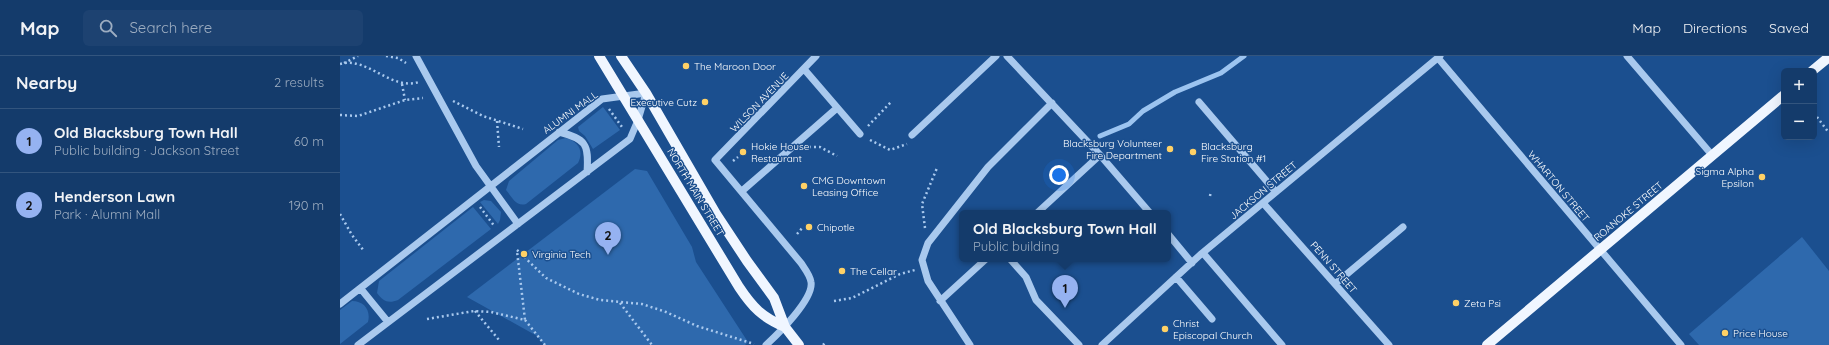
<!DOCTYPE html>
<meta charset="utf-8">
<style>
body{margin:0;font-family:Quicksand,sans-serif;background:#1d4271;color:#f1f3f6}
.controls{position:absolute;right:12px;top:12px;display:grid;overflow:hidden;border-radius:6px;box-shadow:0 4px 16px #0002}
.controls button{width:36px;height:36px;display:grid;place-items:center;padding:0;border:0;border-bottom:1px solid #33557e;background:#143b6b;color:#f1f3f6;font:20px sans-serif}
.you{position:absolute;left:719px;top:119px;width:14px;height:14px;margin:-10px;border:3px solid #fff;border-radius:50%;background:#1a73e8;box-shadow:0 0 0 6px #1a73e833}
.badge{display:grid;place-items:center;width:26px;height:26px;border-radius:50%;background:#95b2f1;color:#111;font-size:13px;font-weight:700}
.pin{position:absolute;translate:-50% -33px;filter:drop-shadow(0 1px 2px #0008)}
.pin::after{content:'';position:absolute;top:21px;width:14px;height:12px;background:inherit;clip-path:polygon(0 0,100% 0,50% 100%)}
.popup{position:absolute;left:619px;top:154px;width:212px;height:52px;box-sizing:border-box;display:grid;place-content:center;border-radius:6px;background:#143b6b;filter:drop-shadow(0 1px 3px #0005);font-size:13px;white-space:nowrap;color:#9dadc1}
.popup b{font-size:15px;color:#f1f3f6}
.popup::after{content:'';position:absolute;left:50%;top:100%;margin-left:-8px;border:8px solid transparent;border-top-color:#143b6b}
.list{margin:0;padding:0;list-style:none}
h2{display:flex;justify-content:space-between;align-items:center;height:52px;margin:0;padding:0 16px;font-size:17px}
h2 small{font-size:13px;font-weight:400;color:#9dadc1}
.list li{display:grid;grid-template-columns:26px 1fr auto;gap:12px;align-items:center;box-sizing:border-box;height:64px;padding:0 16px;border-top:1px solid #33557e}
.list b{display:block;font-size:15px;white-space:nowrap}
.list p{margin:0;font-size:13px;white-space:nowrap;color:#9dadc1}
.list em{font-size:13px;font-style:normal;color:#9dadc1}
.icon{flex:none;width:22px;height:22px;fill:none;stroke:currentColor;stroke-width:2;stroke-linecap:round;stroke-linejoin:round}
.map{position:relative;flex:none;width:1489px;height:289px;overflow:hidden}
header{display:flex;align-items:center;gap:24px;box-sizing:border-box;height:56px;padding:0 20px;background:#143b6b;border-bottom:1px solid #33557e}
header strong{font-size:19px}
nav{display:flex;gap:22px;margin-inline-start:auto;font-size:14px}
.search{width:280px;height:36px;background:#1d4271;display:flex;align-items:center;gap:10px;box-sizing:border-box;padding:0 14px;border-radius:6px;color:#9dadc1;font-size:15px}
main{display:flex}
aside{flex:1;background:#143b6b}
.map>svg:first-child{display:block}
</style>
<header>
<strong>Map</strong>
<div class="search"><svg class="icon" aria-label="search" viewBox="0 0 24 24"><circle cx="10" cy="10" r="6"/><path d="M15 15l6 6"/></svg>Search here</div>
<nav><a>Map</a><a>Directions</a><a>Saved</a></nav>
</header>
<main>
<aside>
<h2>Nearby<small>2 results</small></h2>
<ul class="list">
<li><span class="badge">1</span><div><b>Old Blacksburg Town Hall</b><p>Public building · Jackson Street</p></div><em>60 m</em></li>
<li><span class="badge">2</span><div><b>Henderson Lawn</b><p>Park · Alumni Mall</p></div><em>190 m</em></li>
</ul>
</aside>
<div class="map">
<svg width="1489" height="289" viewBox="0 0 1489 289">
<rect width="100%" height="100%" fill="#1b4f8f"/>
<path fill="#2e69ad" d="M 263,51 L 280,74 L 253,93 L 245,80 L 239,75 L 238,71 Z
M 226,82 C 239,86 244,95 238,107 L 186,148 C 176,151 172,141 166,134 L 169,125 L 218,84 Z
M 295,113 L 307,115 L 352,191 L 356,206 L 408,286 L 405,289 L 204,289 L 197,280 L 127,241 Z
M 144,144 L 151,145 L 161,156 L 160,164 L 158,168 L 140,146 Z
M 133,151 L 151,173 L 58,244 C 48,248 43,245 37,237 L 39,225 Z
M 1462,181 L 1489,215 L 1489,289 L 1359,289 L 1349,278 Z
M 12,245 C 24,245 31,254 28,266 L 0,288 L 0,254 Z"/>
<g fill="none" stroke-linecap="round" stroke-linejoin="round">
<path stroke="#9cc4f0" stroke-width="5" d="M 760,80 L 789,68 L 803,55 L 835,36 L 881,17 L 904,0"/>
<path stroke="#a9c9ee" stroke-width="2.5" stroke-dasharray="2 3" stroke-linecap="butt" d="M 46,0 L 58,2 L 66,7
M 4,7 L 18,0
M 0,8 C 27,0 51,35 79,26
M 62,28 L 65,44
M 113,45 L 143,60 L 183,73
M 269,53 L 282,71
M 1474,57 L 1489,77
M 0,59 L 18,60 L 65,44 L 83,42
M 157,65 L 159,91
M 528,70 L 551,46
M 530,84 L 550,94 L 567,88
M 469,91 L 480,91 L 497,100
M 393,105 L 398,101
M 870,140 L 871,135
M 140,151 L 155,171
M 0,158 L 12,179 L 24,195
M 585,172 L 582,148 L 597,112
M 457,178 L 463,171
M 177,194 L 206,222 L 239,238 L 260,244 L 302,248 L 326,256 L 357,270 L 414,288
M 494,245 L 512,242 L 560,218 L 575,214
M 280,247 L 312,289
M 135,255 L 159,284
M 87,263 L 134,255 L 151,256 L 185,264 L 177,195
M 185,264 L 205,289
M 483,289 L 485,287"/>
<path stroke="#a9c9ee" stroke-width="7" d="M 76,0 L 136,110 L 178,168
M 667,0 L 760,99 L 810,157
M 1287,0 L 1372,99
M 1098,2 L 1341,289
M 464,13 L 520,78
M 859,46 L 936,136
M 219,76 C 246,83 249,88 247,116
M 572,79 L 656,0
M 402,135 L 497,52
M 923,147 L 1049,289
M 697,157 L 760,99
M 828,178 L 852,207
M 863,197 L 942,289
M 670,203 L 686,221 L 696,244 L 739,289
M 836,221 L 872,263
M 995,228 L 1063,171
M 21,233 L 48,266
M 600,245 L 646,203
M 0,248 L 262,43 L 306,37 L 298,64 L 290,83 L 18,289
M 426,289 C 438,278 474,243 471,226 C 470,219 465,213 461,207 L 375,104 L 476,0
M 630,289 L 588,225 L 582,204 L 588,187 L 648,111 L 712,47
M 762,289 L 860,199 L 1100,0"/>
<path stroke="#f0f6ff" stroke-width="10" d="M 259,0 L 399,231 C 413,252 422,261 445,271
M 281,0 L 306,37 L 376,158 L 407,205 L 434,242 L 445,271 L 459,289
M 1472,15 L 1489,1
M 1147,289 L 1444,39"/>
</g>
<g fill="#ffd166" stroke="#1b4f8f" stroke-width="1.5">
<circle cx="346" cy="10" r="4"/>
<circle cx="365" cy="46" r="4"/>
<circle cx="830" cy="93" r="4"/>
<circle cx="403" cy="96" r="4"/>
<circle cx="853" cy="96" r="4"/>
<circle cx="1422" cy="121" r="4"/>
<circle cx="464" cy="130" r="4"/>
<circle cx="469" cy="171" r="4"/>
<circle cx="184" cy="198" r="4"/>
<circle cx="502" cy="215" r="4"/>
<circle cx="1116" cy="247" r="4"/>
<circle cx="825" cy="273" r="4"/>
<circle cx="1385" cy="277" r="4"/>
</g>
<g text-anchor="middle" stroke-width="3" stroke-linejoin="round" paint-order="stroke">
<g font-size="10" fill="#fff" stroke="#1b4f8f" text-anchor="start">
<text x="354" y="14">The Maroon Door</text>
<text x="357" y="50" text-anchor="end">Executive Cutz</text>
<text x="822" y="91" text-anchor="end">Blacksburg Volunteer<tspan x="822" dy="12">Fire Department</tspan></text>
<text x="411" y="94">Hokie House<tspan x="411" dy="12">Restaurant</tspan></text>
<text x="861" y="94">Blacksburg<tspan x="861" dy="12">Fire Station #1</tspan></text>
<text x="1414" y="119" text-anchor="end">Sigma Alpha<tspan x="1414" dy="12">Epsilon</tspan></text>
<text x="472" y="128">CMG Downtown<tspan x="472" dy="12">Leasing Office</tspan></text>
<text x="477" y="175">Chipotle</text>
<text x="192" y="202">Virginia Tech</text>
<text x="510" y="219">The Cellar</text>
<text x="1124" y="251">Zeta Psi</text>
<text x="833" y="271">Christ<tspan x="833" dy="12">Episcopal Church</tspan></text>
<text x="1393" y="281">Price House</text>
</g>
<g font-size="10" fill="#fff" stroke="#1b4f8f">
<text transform="translate(419 46) rotate(-46)" y="4">WILSON AVENUE</text>
<text transform="translate(230 56) rotate(-36)" y="4">ALUMNI MALL</text>
<text transform="translate(1219 130) rotate(50)" y="4">WHARTON STREET</text>
<text transform="translate(923 134) rotate(-40)" y="4">JACKSON STREET</text>
<text transform="translate(356 136) rotate(59)" y="4">NORTH MAIN STREET</text>
<text transform="translate(1288 155) rotate(-40)" y="4">ROANOKE STREET</text>
<text transform="translate(994 211) rotate(49)" y="4">PENN STREET</text>
</g>
</g>
</svg>
<div class="controls">
<button>+</button>
<button>−</button>
</div>
<div class="you"></div>
<div class="pin badge" style="left:725px;top:252px">1</div>
<div class="popup"><b>Old Blacksburg Town Hall</b>Public building</div>
<div class="pin badge" style="left:268px;top:199px">2</div>
</div>
</main>
